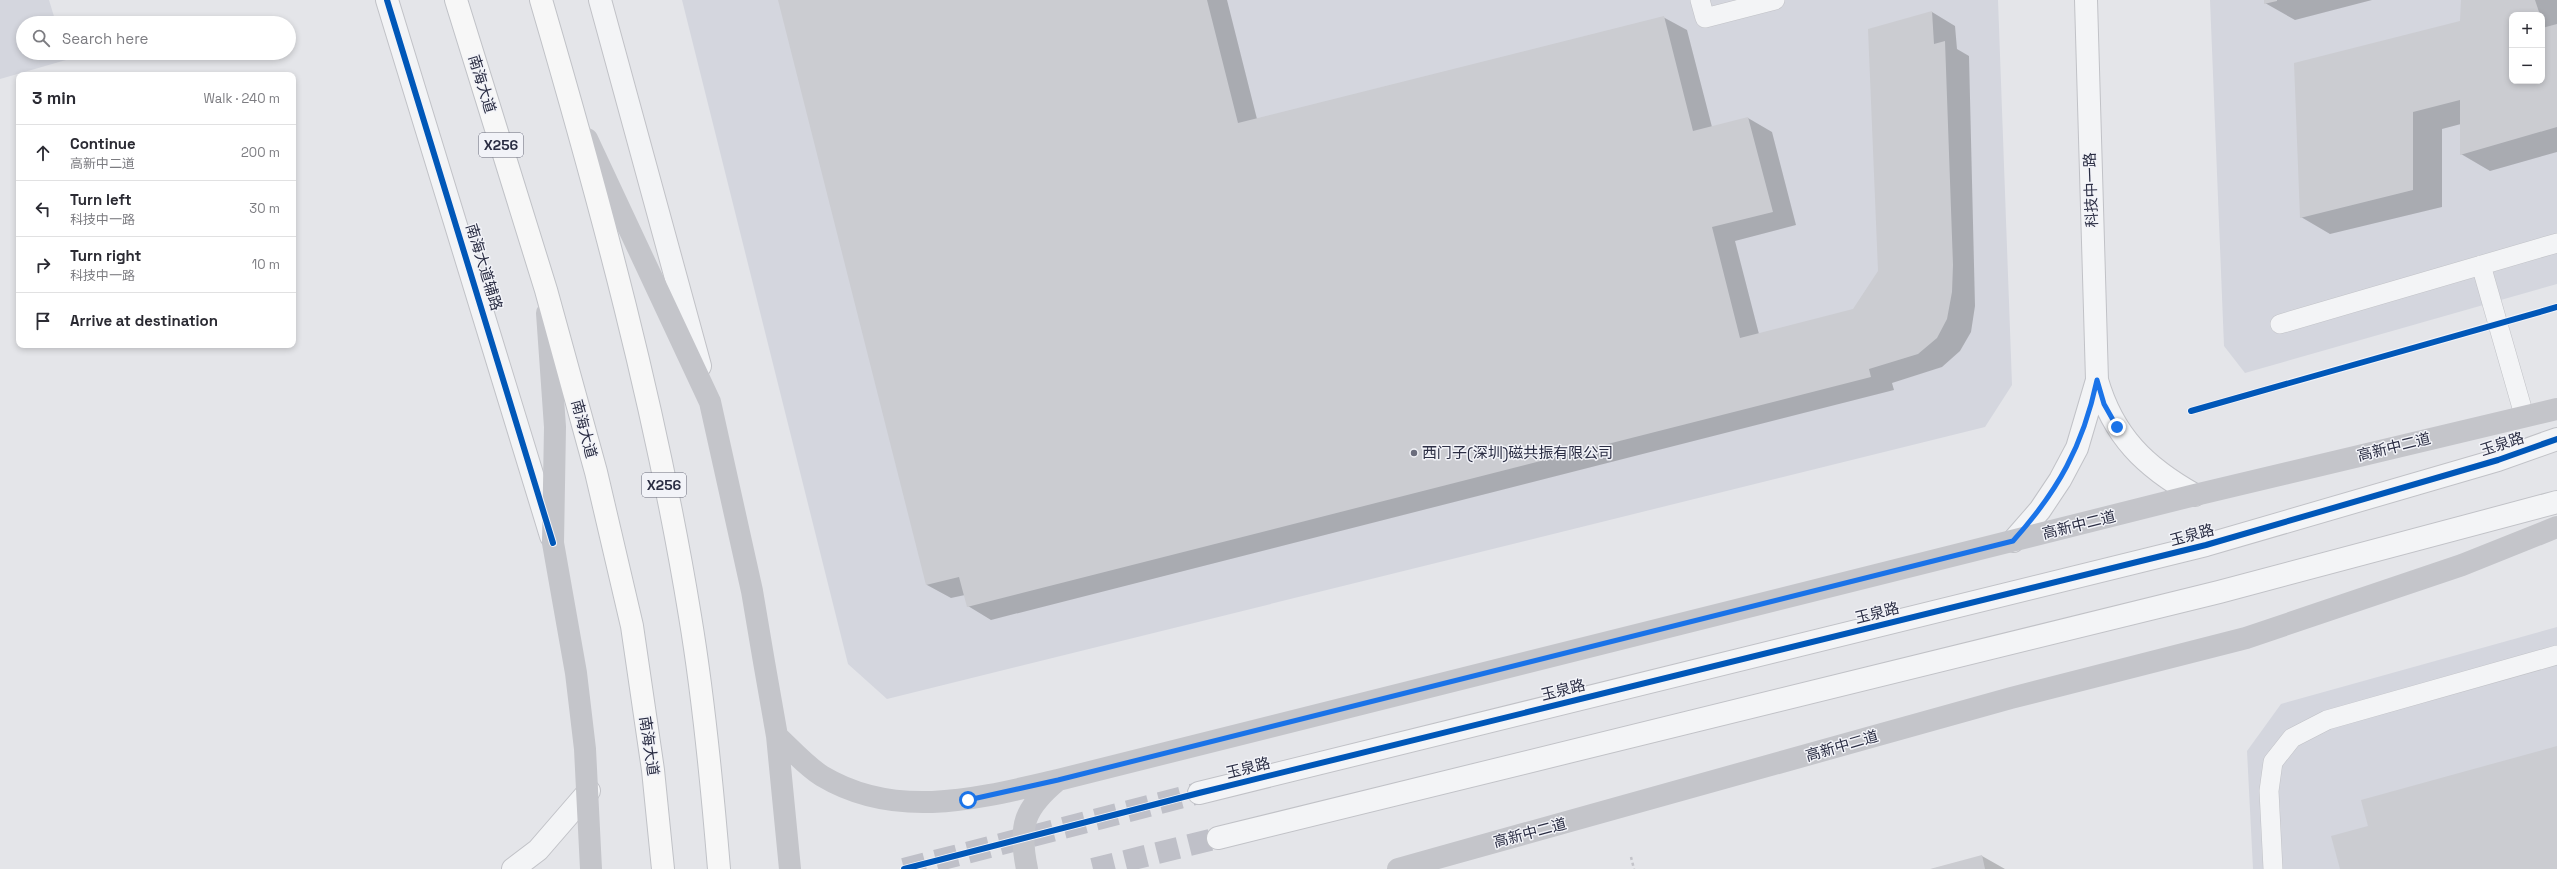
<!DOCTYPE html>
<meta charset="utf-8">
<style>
body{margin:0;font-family:"Space Grotesk","Noto Sans SC",sans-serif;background:#f7f7f7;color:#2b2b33}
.controls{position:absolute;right:12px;top:12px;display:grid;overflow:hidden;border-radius:8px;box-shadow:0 2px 6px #0003}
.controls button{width:36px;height:36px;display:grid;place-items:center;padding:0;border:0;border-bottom:1px solid #e1e1e2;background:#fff;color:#2b2b33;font:20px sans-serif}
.stop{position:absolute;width:12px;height:12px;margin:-9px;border:3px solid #1a73e8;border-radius:50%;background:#fff}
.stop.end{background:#1a73e8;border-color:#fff;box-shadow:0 1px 4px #0008}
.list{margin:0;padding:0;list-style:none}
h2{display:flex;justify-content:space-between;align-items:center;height:52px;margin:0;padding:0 16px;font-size:17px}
h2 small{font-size:13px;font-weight:400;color:#7c7c81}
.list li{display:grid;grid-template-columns:26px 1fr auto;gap:12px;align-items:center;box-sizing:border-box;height:56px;padding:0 16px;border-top:1px solid #e1e1e2}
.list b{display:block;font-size:15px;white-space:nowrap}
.list p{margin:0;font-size:13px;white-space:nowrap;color:#7c7c81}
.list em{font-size:13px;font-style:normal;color:#7c7c81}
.icon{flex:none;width:22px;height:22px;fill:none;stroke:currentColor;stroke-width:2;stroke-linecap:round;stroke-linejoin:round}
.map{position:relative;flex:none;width:2557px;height:869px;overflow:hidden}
.search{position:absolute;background:#fff;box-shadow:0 2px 6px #0003;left:16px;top:16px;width:280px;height:44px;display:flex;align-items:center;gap:10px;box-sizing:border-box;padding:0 14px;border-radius:22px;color:#7c7c81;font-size:15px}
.panel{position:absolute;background:#fff;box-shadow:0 2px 6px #0003;left:16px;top:72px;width:280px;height:276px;border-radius:8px}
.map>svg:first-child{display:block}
</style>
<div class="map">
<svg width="2557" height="869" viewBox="0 0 2557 869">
<rect width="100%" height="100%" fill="#e4e5e9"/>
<path fill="#d4d6de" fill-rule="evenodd" d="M 0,0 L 49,0 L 56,23 L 23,23 L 23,53 L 64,53 L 66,60 L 0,79 Z
M 682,0 L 1998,0 L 2012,385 L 1985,427 L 887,699 L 848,664 Z
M 2210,0 L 2557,0 L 2557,284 L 2245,373 L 2224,346 ZM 2512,15 L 2542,15 L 2542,81 L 2512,81 Z
M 2557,627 L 2557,869 L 2253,869 L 2247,751 L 2281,704 Z"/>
<path fill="#0003" fill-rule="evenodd" d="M 779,0 L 1227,0 L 1257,119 L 1663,17 L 1687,30 L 1712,127 L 1748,118 L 1772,132 L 1796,225 L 1735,241 L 1759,334 L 1854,310 L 1879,271 L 1932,12 L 1955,26 L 1957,49 L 1969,56 L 1975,306 L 1971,332 L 1960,351 L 1942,367 L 1892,383 L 1894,390 L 991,620 L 968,606 L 965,595 L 951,598 L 927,585 Z
M 2265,0 L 2372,0 L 2295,20 L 2265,3 Z
M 2462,0 L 2557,0 L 2557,152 L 2490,171 L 2461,154 L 2461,124 L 2442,129 L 2442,207 L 2330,234 L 2301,217 L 2461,22 ZM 2512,15 L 2542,15 L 2542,81 L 2512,81 Z
M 1982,856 L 2005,869 L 1932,869 Z"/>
<path fill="#cbccd1" d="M 778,0 L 1207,0 L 1238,123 L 1664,16 L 1693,131 L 1748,117 L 1773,212 L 1712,227 L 1740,338 L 1853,309 L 1878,271 L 1868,29 L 1932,11 L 1934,44 L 1945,41 L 1953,265 L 1952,292 L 1947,319 L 1937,338 L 1918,354 L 1869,369 L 1871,377 L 967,607 L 959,577 L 926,585 Z
M 2264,0 L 2277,0 L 2277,1 L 2264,4 Z
M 2461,0 L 2535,0 L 2540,15 L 2512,15 L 2512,81 L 2542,81 L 2542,28 L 2557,24 L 2557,127 L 2460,155 L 2460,100 L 2413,112 L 2413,190 L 2300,218 L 2294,63 L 2460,21 Z
M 2557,746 L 2557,869 L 2340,869 L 2331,836 L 2368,826 L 2361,800 Z
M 1982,855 L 1985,869 L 1930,869 Z"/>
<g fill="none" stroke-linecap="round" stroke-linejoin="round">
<path stroke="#bfc0c8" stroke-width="22" stroke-dasharray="22 11" stroke-linecap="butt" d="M 904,869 L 1199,793
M 1093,869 L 1218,838"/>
<defs>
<path id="service" d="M 1700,0 L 1705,18 L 1775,0
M 2481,265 L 2524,415
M 2280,324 L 2557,243
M 2273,869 L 2269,791 L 2273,762 L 2292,738 L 2327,720 L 2557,655"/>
<path id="minor" d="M 387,0 L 551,536
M 600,0 L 700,366"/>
<path id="tertiary" d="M 2097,380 C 2113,436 2145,467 2195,495
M 2013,541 L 2040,510 L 2060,480 L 2077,448 L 2097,380 L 2086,0
M 1199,793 L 2206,545 L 2498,460 L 2557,439
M 1218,838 L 2219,592 L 2557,502
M 513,869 L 538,850 L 589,791"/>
<path id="primary" d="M 456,0 L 546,290 L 596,472 L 632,626 L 653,770 L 663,869
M 541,0 C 600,202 656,408 690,616 C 704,700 712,784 719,869"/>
</defs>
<use href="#service" stroke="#c1c2c7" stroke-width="20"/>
<use href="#minor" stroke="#c1c2c7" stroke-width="24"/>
<use href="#tertiary" stroke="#c1c2c7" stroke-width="24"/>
<use href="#primary" stroke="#c0c2c7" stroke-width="24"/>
<path stroke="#c3c3c9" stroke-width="2.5" stroke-dasharray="3 3" stroke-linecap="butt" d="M 1631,857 L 1634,869"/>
<use href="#service" stroke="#f3f4f6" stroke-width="19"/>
<use href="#minor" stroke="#f3f4f6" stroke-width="22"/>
<use href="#tertiary" stroke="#f3f4f6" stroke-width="22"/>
<path stroke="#c4c5ca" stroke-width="22" d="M 587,139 L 710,402 L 752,591 L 764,662 L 777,736 L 790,869
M 547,313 L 555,427 L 553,543 L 576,673 L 585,749 L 591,869
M 777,736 C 791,749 806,766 822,776 C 897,821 980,798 1058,780 L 2195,495 L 2557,409
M 1027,869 C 1018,826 1024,808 1058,780
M 1398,869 L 2011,698 L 2246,638 L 2462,565 L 2557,527"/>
<use href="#primary" stroke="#f7f7f7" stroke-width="22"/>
<defs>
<path id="cycleway" d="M 387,0 L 553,543
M 2191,411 L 2557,307
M 904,869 L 1199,793 L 2206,545 L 2498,460 L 2557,439"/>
</defs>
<use href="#cycleway" stroke="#f2f3f8" stroke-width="8"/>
<use href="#cycleway" stroke="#0057b8" stroke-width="6"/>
</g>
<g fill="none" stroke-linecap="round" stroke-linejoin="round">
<path stroke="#1a73e8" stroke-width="5" d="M 968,800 L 1058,780 L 2013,541 C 2058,491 2083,446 2097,380 L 2104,404 L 2117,427"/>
</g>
<circle fill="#6b6d7d" stroke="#f2f3f8" stroke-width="1.5" cx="1414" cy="453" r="4"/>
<g text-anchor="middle" stroke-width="3" stroke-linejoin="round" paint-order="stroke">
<g fill="#f2f3f8" stroke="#666879" stroke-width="1">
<rect x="479" y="133" width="44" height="24" rx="3"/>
<rect x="642" y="473" width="44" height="24" rx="3"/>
</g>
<g font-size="14" font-weight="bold" fill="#2a2d43">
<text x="501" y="150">X256</text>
<text x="664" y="490">X256</text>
</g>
<g font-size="15" fill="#2a2d43" stroke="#f2f3f8">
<text transform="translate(482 84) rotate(73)" y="5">南海大道</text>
<text transform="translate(2091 190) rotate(-92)" y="5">科技中一路</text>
<text transform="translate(484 267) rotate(73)" y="5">南海大道辅路</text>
<text transform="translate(584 429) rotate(75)" y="5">南海大道</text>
<text transform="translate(2502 444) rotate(-18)" y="5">玉泉路</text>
<text transform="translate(2394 447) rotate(-14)" y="5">高新中二道</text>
<text transform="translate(2079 525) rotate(-14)" y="5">高新中二道</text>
<text transform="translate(2192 535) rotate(-15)" y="5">玉泉路</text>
<text transform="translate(1877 613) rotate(-14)" y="5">玉泉路</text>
<text transform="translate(1563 690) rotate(-14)" y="5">玉泉路</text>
<text transform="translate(649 746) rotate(82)" y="5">南海大道</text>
<text transform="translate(1842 746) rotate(-16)" y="5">高新中二道</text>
<text transform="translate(1248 768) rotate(-14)" y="5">玉泉路</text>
<text transform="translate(1530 833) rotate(-15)" y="5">高新中二道</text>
</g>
<g font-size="15" fill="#2a2d43" stroke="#f2f3f8" text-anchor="start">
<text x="1422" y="458">西门子(深圳)磁共振有限公司</text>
</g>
</g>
</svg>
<div class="controls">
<button>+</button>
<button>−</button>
</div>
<div class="stop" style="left:968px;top:800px"></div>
<div class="stop end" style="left:2117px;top:427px"></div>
<div class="search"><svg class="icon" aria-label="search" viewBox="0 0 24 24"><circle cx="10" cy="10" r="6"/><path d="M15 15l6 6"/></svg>Search here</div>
<section class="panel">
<h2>3 min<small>Walk · 240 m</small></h2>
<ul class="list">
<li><svg class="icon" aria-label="ahead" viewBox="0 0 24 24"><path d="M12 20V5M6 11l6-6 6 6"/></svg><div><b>Continue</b><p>高新中二道</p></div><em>200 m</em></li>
<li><svg class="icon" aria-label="left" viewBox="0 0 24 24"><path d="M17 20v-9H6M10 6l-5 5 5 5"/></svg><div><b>Turn left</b><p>科技中一路</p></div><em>30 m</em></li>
<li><svg class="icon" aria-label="right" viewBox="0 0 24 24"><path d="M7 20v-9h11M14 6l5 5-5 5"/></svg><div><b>Turn right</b><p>科技中一路</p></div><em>10 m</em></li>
<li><svg class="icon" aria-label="arrive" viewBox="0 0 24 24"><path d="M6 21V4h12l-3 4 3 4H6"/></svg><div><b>Arrive at destination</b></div></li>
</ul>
</section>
</div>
